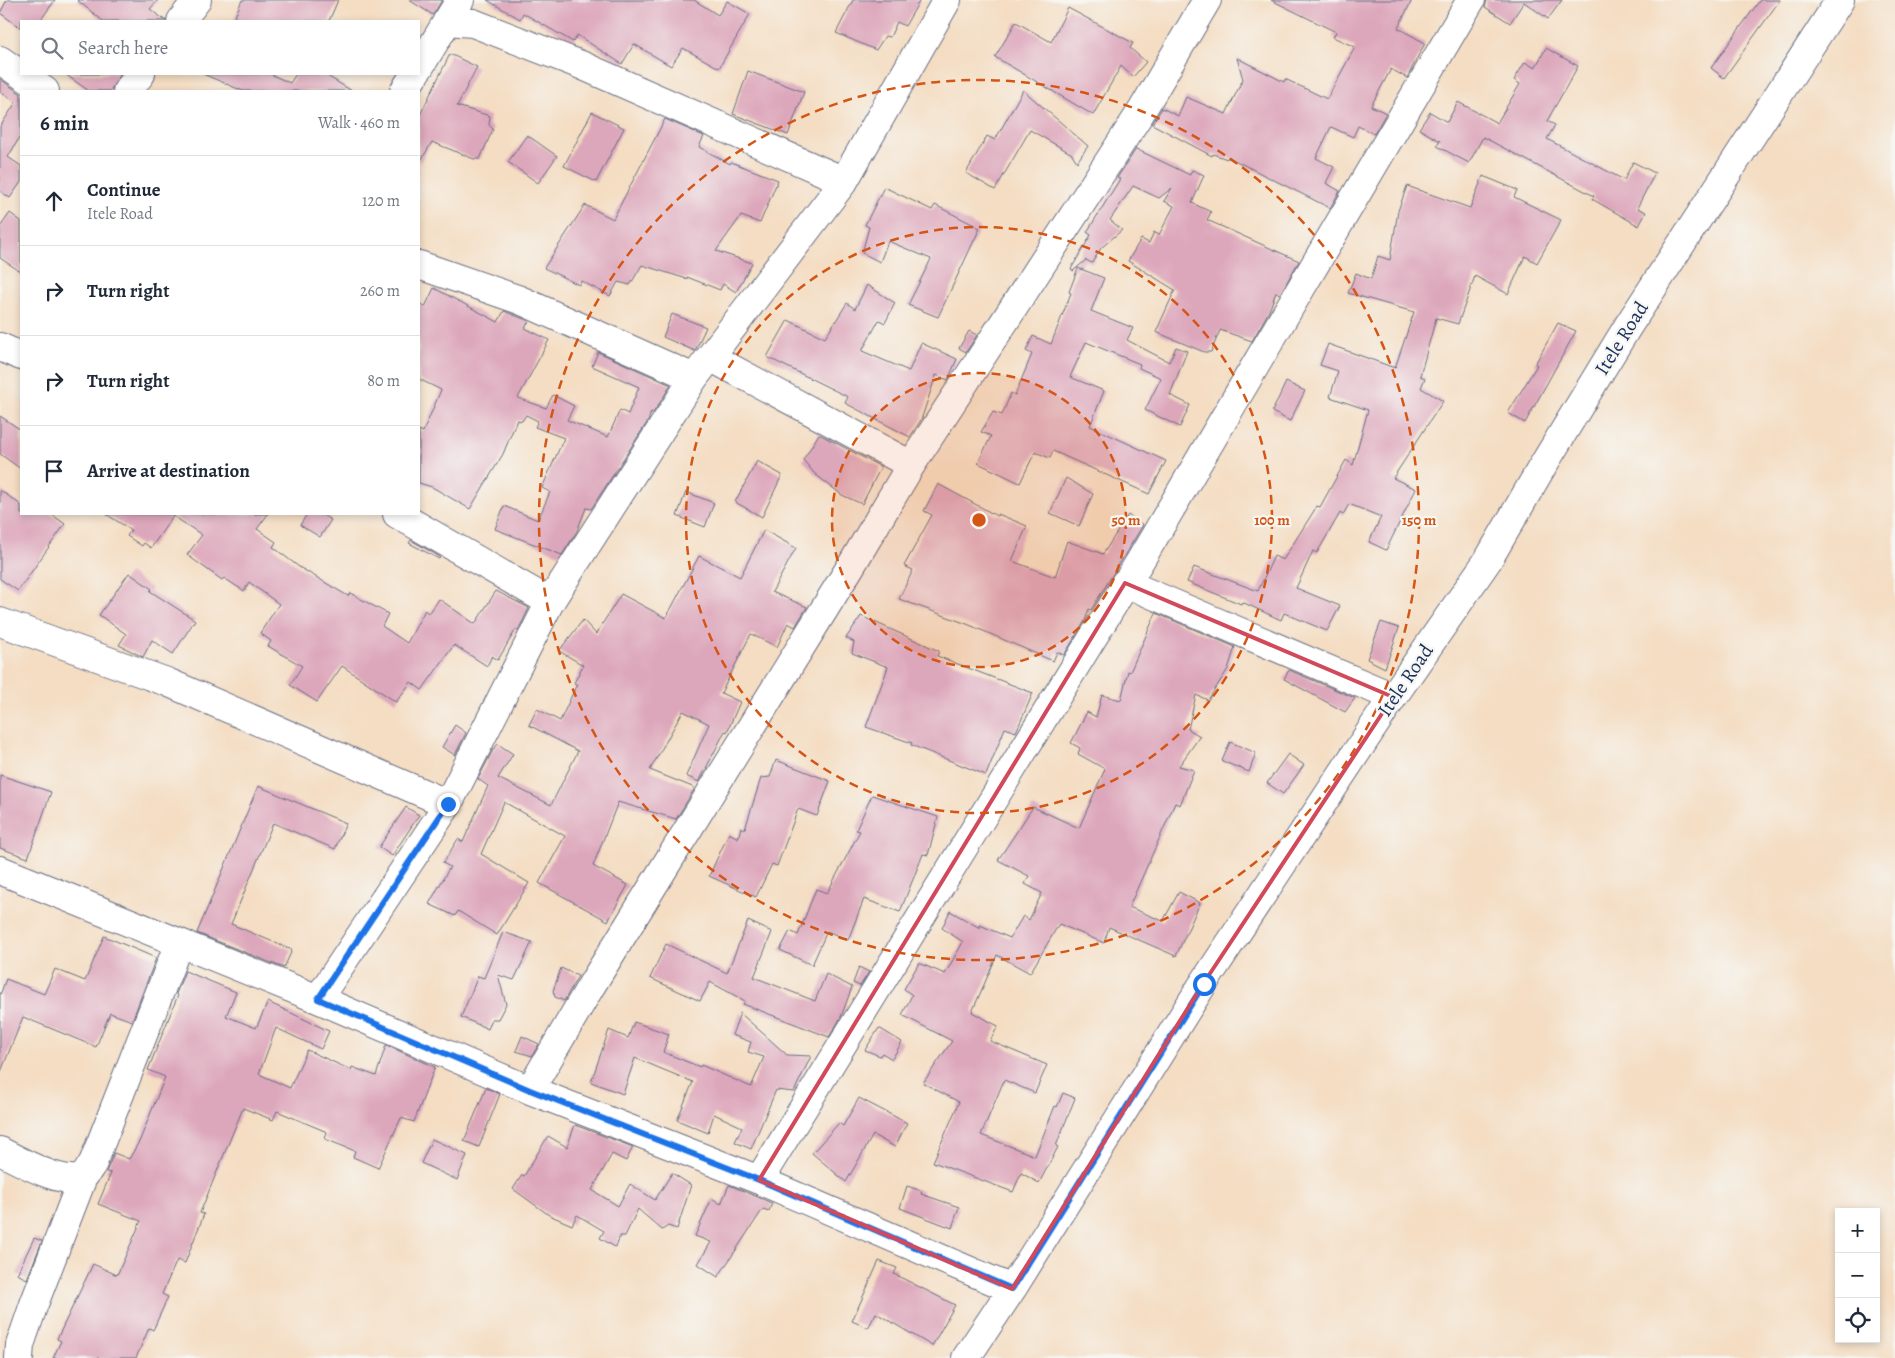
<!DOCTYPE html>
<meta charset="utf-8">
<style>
body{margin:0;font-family:Alegreya,serif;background:#f6f6f7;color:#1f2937}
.controls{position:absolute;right:15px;bottom:15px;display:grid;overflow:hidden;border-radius:0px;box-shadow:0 2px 8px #0003}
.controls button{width:45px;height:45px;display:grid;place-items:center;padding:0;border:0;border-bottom:1px solid #e0e1e3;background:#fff;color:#1f2937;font:25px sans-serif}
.stop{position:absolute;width:15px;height:15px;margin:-11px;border:4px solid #1a73e8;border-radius:50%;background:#fff}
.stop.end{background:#1a73e8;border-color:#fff;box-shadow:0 1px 5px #0008}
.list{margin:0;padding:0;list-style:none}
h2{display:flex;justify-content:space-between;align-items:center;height:65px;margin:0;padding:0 20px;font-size:21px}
h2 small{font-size:16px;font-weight:400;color:#747a83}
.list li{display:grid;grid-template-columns:32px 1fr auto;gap:15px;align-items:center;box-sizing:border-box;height:90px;padding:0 20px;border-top:1px solid #e0e1e3}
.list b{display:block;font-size:19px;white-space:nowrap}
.list p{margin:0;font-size:16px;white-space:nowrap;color:#747a83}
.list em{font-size:16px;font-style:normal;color:#747a83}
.icon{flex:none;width:28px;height:28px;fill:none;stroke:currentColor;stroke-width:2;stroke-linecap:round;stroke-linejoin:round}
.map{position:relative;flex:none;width:1895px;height:1358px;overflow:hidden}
.search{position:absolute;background:#fff;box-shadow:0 2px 8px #0003;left:20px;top:20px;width:400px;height:55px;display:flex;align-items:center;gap:12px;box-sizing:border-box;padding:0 18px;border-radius:0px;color:#747a83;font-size:19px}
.panel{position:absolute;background:#fff;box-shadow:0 2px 8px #0003;left:20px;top:90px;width:400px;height:425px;border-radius:0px}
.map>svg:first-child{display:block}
</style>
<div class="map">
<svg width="1895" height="1358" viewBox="0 0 1895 1358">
<rect width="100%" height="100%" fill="#f6f6f2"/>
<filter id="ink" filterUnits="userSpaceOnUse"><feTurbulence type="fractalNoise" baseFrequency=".02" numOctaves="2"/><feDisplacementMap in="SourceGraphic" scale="10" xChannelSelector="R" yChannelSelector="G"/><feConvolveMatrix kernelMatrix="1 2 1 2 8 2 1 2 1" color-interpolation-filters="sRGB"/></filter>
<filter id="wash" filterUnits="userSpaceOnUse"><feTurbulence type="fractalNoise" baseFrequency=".0096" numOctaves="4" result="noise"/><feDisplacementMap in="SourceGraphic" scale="20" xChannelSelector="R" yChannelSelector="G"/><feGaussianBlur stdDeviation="1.12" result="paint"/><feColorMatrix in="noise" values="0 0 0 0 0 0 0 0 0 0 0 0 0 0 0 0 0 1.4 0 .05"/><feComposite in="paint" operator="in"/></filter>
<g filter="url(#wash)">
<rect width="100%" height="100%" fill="#f4ddc2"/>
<g id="blocks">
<path fill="#dda7bb" d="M 7,0 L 55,0 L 40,21 L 21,21 L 21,28 L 0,13 Z
M 77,0 L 158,0 L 150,9 L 166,21 L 103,21 Z
M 242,0 L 338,0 L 329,21 L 233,21 Z
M 409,0 L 442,0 L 433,15 Z
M 487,0 L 694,0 L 718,15 L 727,1 L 750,14 L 719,68 L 683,48 L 671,66 L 634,44 L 622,64 L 577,35 L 573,42 L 523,13 L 520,19 Z
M 853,0 L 920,0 L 905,26 L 897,22 L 890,37 L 885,36 L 876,50 L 836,33 Z
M 1271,0 L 1412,0 L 1398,28 L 1425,43 L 1407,78 L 1391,69 L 1371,106 L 1386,113 L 1374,134 L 1358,126 L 1353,137 L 1331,127 L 1316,158 L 1334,167 L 1326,183 L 1340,191 L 1330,208 L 1228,157 L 1227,159 L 1213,154 L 1212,156 L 1152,124 L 1162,108 L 1178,116 L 1186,97 L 1226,114 L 1243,79 L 1237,58 L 1284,82 L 1285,79 L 1327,99 L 1355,47 L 1333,37 L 1336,32 Z
M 1487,0 L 1562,0 L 1548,19 L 1524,2 L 1510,23 L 1485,7 Z
M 1760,0 L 1780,0 L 1724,78 L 1711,68 Z
M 1068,8 L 1133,43 L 1130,48 L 1146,62 L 1133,77 L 1121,66 L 1093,115 L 995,57 L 1016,22 L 1051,42 Z
M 1546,48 L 1578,66 L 1547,121 L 1555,125 L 1547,139 L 1624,180 L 1633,162 L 1655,173 L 1637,208 L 1646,212 L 1639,226 L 1592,199 L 1594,196 L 1483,137 L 1469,163 L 1437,146 L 1440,141 L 1419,129 L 1430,112 L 1447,122 L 1458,102 L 1497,123 L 1520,84 L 1514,80 L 1525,62 L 1535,68 Z
M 450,54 L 477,67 L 457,106 L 490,116 L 489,125 L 493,129 L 480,159 L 474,159 L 432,142 L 419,164 L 419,117 Z
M 748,71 L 804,92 L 788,135 L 733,114 Z
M 65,74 L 121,74 L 110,91 L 89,91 Z
M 203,74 L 270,74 L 290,83 L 296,74 L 324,74 L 352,91 L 243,91 Z
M 0,79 L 21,94 L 21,135 L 8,157 L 21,166 L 21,182 L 10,198 L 0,191 L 0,127 L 16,102 L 0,92 Z
M 1023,90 L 1088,146 L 1077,162 L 1072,154 L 1030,130 L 995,190 L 966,173 L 987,136 L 995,140 Z
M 592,112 L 624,128 L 596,182 L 564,166 Z
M 665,119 L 704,136 L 699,147 L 730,164 L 731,162 L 778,180 L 760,223 L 741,216 L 716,251 L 752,263 L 736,292 L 723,284 L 720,290 L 687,277 L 687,279 L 642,265 L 630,285 L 618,282 L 610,296 L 581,281 L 579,285 L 544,268 L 585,205 L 613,219 Z
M 527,135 L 557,156 L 538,183 L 508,162 Z
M 1136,149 L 1190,175 L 1192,170 L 1204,175 L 1192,203 L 1211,212 L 1207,220 L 1299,261 L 1280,294 L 1276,292 L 1269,311 L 1252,341 L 1220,330 L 1211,352 L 1204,352 L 1156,332 L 1175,290 L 1128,261 L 1141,239 L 1149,243 L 1154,232 L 1159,235 L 1174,206 L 1164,201 L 1172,188 L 1159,198 L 1133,186 L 1110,220 L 1122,230 L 1101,248 L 1092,263 L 1086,260 L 1073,271 L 1071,269 L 1091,235 L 1087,232 L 1120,179 L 1117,178 Z
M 1483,176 L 1517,190 L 1514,197 L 1561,220 L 1537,263 L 1525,256 L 1508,294 L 1475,276 L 1458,324 L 1436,318 L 1420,376 L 1425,378 L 1421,388 L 1443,401 L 1393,478 L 1416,489 L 1386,550 L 1369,542 L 1381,517 L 1349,504 L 1343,515 L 1340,513 L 1317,553 L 1313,551 L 1296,588 L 1340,606 L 1327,631 L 1284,613 L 1281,620 L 1242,602 L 1241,604 L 1187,582 L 1194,567 L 1258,591 L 1274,556 L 1283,560 L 1317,506 L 1320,507 L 1346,460 L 1353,465 L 1368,410 L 1330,397 L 1338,371 L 1320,365 L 1328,344 L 1395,368 L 1414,312 L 1348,293 L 1356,273 L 1371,279 L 1378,256 L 1390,260 L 1398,211 L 1407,186 L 1470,208 Z
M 884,187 L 932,210 L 935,205 L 980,228 L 938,317 L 908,305 L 931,259 L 888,241 L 880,262 L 862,253 L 869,227 L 865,225 Z
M 10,213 L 21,221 L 21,272 L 0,258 L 0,227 Z
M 1078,268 L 1104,278 L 1091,311 L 1133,328 L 1127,340 L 1169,362 L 1176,347 L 1187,351 L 1170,395 L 1190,405 L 1180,427 L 1145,410 L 1161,378 L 1139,368 L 1140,364 L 1086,342 L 1070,377 L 1104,391 L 1090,426 L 1166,461 L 1149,494 L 1053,451 L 1050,458 L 1035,452 L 1020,483 L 978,463 L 991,436 L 981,432 L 993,412 L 1002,415 L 1011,393 L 1015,395 L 1032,354 L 1026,351 L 1033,336 L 1051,344 L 1071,293 L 1069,292 Z
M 867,285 L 895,303 L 885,323 L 879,320 L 862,351 L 909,371 L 921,343 L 957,359 L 948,380 L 936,375 L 921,420 L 910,437 L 845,403 L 848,397 L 767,357 L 788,320 L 825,338 L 847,303 L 855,309 Z
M 434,288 L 498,322 L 504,311 L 529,321 L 525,328 L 549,340 L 518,398 L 546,408 L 553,395 L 574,406 L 567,420 L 608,437 L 620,410 L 628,414 L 639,387 L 592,366 L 598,352 L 671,385 L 653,413 L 651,412 L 648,421 L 591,509 L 586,508 L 577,531 L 562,555 L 495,529 L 504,506 L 538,520 L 550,492 L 542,488 L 564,438 L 535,427 L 538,421 L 526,415 L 522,421 L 517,420 L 503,454 L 470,509 L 432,487 L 419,483 L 419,430 L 423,432 L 441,390 L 419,379 L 419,303 L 425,307 Z
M 672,314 L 706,327 L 695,351 L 663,337 Z
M 1558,323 L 1576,331 L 1525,423 L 1508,413 L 1537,365 L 1535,364 Z
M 969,331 L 977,335 L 966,352 L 959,348 Z
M 1286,382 L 1305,391 L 1290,421 L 1272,412 Z
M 0,416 L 21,430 L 21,469 L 0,454 Z
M 819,434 L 881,467 L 862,504 L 842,495 L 815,474 L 803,460 Z
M 757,461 L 782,475 L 762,517 L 735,502 Z
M 1066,478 L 1093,494 L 1079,526 L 1050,513 Z
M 938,484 L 997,516 L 998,514 L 1027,526 L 1012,561 L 1055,577 L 1067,541 L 1103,554 L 1128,515 L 1143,525 L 1091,610 L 1089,609 L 1085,621 L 1064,655 L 1057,652 L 1053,661 L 967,624 L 899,599 L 913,570 L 904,566 L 932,515 L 924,511 Z
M 0,490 L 21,505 L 21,514 L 51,514 L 65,524 L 18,591 L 0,579 Z
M 686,492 L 714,503 L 705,527 L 677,516 Z
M 106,514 L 268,514 L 257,529 L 276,542 L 273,547 L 299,567 L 348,596 L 350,593 L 388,614 L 382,626 L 407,643 L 425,610 L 429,614 L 439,599 L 475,624 L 496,591 L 529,608 L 518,631 L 516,629 L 498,660 L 492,656 L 487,666 L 454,645 L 422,690 L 411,682 L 396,702 L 342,666 L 317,702 L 290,685 L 302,666 L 268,646 L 271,641 L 260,633 L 279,604 L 249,582 L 244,591 L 224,578 L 222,580 L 187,555 L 202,535 L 173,516 L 151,548 L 144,543 L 142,546 L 127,536 L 131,530 Z
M 307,514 L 321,514 L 331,520 L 320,537 L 300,525 Z
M 764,530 L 796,548 L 772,592 L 807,607 L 795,627 L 788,623 L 777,647 L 751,634 L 721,693 L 740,702 L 727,732 L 725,731 L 699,782 L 686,776 L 709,724 L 683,711 L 650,770 L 695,788 L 676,819 L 618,802 L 593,866 L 628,885 L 608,921 L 539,883 L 565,836 L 504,802 L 481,854 L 529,883 L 497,935 L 458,911 L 455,916 L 429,904 L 450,867 L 443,863 L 458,839 L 463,842 L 488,786 L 478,779 L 493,750 L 498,744 L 513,754 L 498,778 L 551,805 L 578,751 L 529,725 L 537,709 L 560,721 L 577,684 L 574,683 L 583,665 L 559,651 L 583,620 L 596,634 L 621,594 L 666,618 L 699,556 L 740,577 Z
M 411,540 L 440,557 L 439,559 L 409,543 Z
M 129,573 L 152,589 L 150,591 L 195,620 L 173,654 L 152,640 L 143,657 L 119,645 L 126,634 L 99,615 Z
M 1156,613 L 1235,647 L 1228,669 L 1208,700 L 1196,695 L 1188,729 L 1200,736 L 1179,766 L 1194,770 L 1180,805 L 1175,803 L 1129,907 L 1163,921 L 1179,892 L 1200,903 L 1176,956 L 1109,927 L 1104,943 L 1059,924 L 1030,973 L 997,955 L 972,1012 L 998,1026 L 990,1041 L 1047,1065 L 1035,1093 L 1004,1080 L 981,1135 L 1035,1156 L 1055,1106 L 1057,1107 L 1063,1093 L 1075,1098 L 1056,1146 L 1058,1147 L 1039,1183 L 1021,1173 L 1013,1192 L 933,1162 L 959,1102 L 923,1083 L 952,1041 L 902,1015 L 912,995 L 904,989 L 919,963 L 945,974 L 963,942 L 942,928 L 950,911 L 980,928 L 980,925 L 1010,938 L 1023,916 L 1029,920 L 1042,893 L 1025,884 L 1029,876 L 998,860 L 1033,807 L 1079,828 L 1105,769 L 1078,754 L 1080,748 L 1071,743 L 1087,712 L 1096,717 L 1102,695 L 1121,700 L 1128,671 L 1130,672 Z
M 861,616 L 939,651 L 937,656 L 1033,693 L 1016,732 L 1005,728 L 986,775 L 911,745 L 912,743 L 866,727 L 888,667 L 852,653 L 854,642 L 846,638 Z
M 1381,622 L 1399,628 L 1385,668 L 1367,659 Z
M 1289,670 L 1355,698 L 1345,712 L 1284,679 Z
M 455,725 L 466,733 L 455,755 L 442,747 Z
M 1230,742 L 1256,753 L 1249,772 L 1222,761 Z
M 1288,754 L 1304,765 L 1283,794 L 1267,783 Z
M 776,760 L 830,781 L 817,816 L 798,809 L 777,866 L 772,864 L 756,897 L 709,876 L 729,833 L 738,838 L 741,827 L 745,829 L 761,778 L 770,777 Z
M 0,775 L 51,792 L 28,858 L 0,848 Z
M 258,786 L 346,823 L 335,849 L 273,823 L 231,924 L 292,950 L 284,968 L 197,933 Z
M 872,795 L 938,817 L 928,855 L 923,854 L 900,912 L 864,899 L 848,940 L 827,931 L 812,965 L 780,950 L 790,931 L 798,935 L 816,889 L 827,893 L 860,831 L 856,830 Z
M 406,807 L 419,815 L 392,856 L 379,847 Z
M 748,921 L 772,932 L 754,977 L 815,1001 L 826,974 L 852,987 L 841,1017 L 829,1037 L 743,1004 L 745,1001 L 710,982 L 700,1001 L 650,978 L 666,944 L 727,973 Z
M 503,932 L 532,942 L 514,980 L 498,975 L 506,1004 L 498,1019 L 492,1019 L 488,1029 L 461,1017 L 478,976 L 484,978 Z
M 104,936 L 156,958 L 132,1021 L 110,1013 L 96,1047 L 23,1017 L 0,1074 L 0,995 L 6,979 L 44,994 L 55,969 L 85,981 Z
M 859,967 L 869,972 L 860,986 L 853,983 Z
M 561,968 L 578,976 L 564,1001 L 555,997 L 553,991 Z
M 185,971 L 236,992 L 226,1016 L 256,1028 L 268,1002 L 329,1031 L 321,1049 L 276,1028 L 259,1074 L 290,1088 L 307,1050 L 351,1070 L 352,1067 L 376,1076 L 386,1045 L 435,1067 L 414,1122 L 401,1118 L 378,1168 L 353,1157 L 355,1151 L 325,1139 L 327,1132 L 277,1111 L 273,1120 L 243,1108 L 200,1213 L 204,1214 L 185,1263 L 177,1260 L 162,1294 L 168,1297 L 153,1330 L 149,1328 L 136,1358 L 53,1358 L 61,1341 L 57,1339 L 93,1264 L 117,1275 L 141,1221 L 98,1204 L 111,1173 L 106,1172 L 114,1153 L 129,1159 L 140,1140 L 165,1077 L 148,1070 L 178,995 L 176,994 Z
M 740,1013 L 787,1055 L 811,1056 L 794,1092 L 776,1090 L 751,1149 L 735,1142 L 742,1127 L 714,1114 L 708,1133 L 677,1120 L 693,1082 L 635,1058 L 623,1094 L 591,1082 L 609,1030 L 628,1038 L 634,1022 L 669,1034 L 663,1052 L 700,1067 L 701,1065 L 751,1087 L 764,1057 L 748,1052 L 751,1042 L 732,1035 Z
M 879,1028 L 902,1042 L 892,1059 L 882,1053 L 880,1056 L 865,1050 Z
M 522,1036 L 539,1044 L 532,1056 L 516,1051 Z
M 486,1088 L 500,1094 L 479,1147 L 464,1141 Z
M 859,1098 L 907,1123 L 895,1147 L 873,1135 L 846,1182 L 812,1153 L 839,1123 L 843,1126 Z
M 575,1125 L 633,1147 L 626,1161 L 612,1154 L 592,1190 L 618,1206 L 630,1184 L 655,1200 L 672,1173 L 691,1185 L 677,1229 L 668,1226 L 662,1230 L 638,1209 L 625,1236 L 620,1236 L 615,1247 L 600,1238 L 604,1231 L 577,1215 L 572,1225 L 549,1215 L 513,1189 L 522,1175 L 524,1176 L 548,1136 L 567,1147 Z
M 432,1139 L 467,1155 L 457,1180 L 421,1163 Z
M 729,1185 L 772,1203 L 769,1211 L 763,1209 L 718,1277 L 698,1264 L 711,1242 L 695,1236 L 712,1198 L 721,1204 Z
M 907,1186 L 922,1191 L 921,1194 L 959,1207 L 952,1228 L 900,1208 Z
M 34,1238 L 42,1241 L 27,1279 L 17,1274 Z
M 879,1261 L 897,1268 L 894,1274 L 955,1305 L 932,1346 L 876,1313 L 868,1328 L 852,1321 Z"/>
</g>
</g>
<g filter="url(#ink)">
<use href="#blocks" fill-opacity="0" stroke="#676c81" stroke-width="1"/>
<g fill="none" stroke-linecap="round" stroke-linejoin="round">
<defs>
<path id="minor" d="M 181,21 L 197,0
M 447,21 L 473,23 L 581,65 L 844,181
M 0,60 L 45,91
M 419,68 L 460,0
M 127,91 L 141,74
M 404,91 L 415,74
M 419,265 L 520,300 L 694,378
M 0,347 L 21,356
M 710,357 L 911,465
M 397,514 L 550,602
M 1125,583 L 1393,697
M 0,622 L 167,682 L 448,804
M 0,870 L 318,999 L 530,1090 L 759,1180 L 1012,1289
M 318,999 L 448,804 L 550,602 L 694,378 L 844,181 L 947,0
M 530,1090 L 591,986 L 851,566 L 911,465 L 1141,112 L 1207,0
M 0,1151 C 16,1159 68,1189 84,1176 C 87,1173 90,1167 93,1163 L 179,943
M 759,1180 L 1140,561 L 1471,0
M 19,1358 L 20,1345 L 34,1304 L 83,1177
M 966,1358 L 1012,1289 L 1203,984 L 1393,697 L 1488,560 L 1542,467 L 1628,326 L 1840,0"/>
</defs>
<use href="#minor" stroke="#676c81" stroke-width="30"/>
<use href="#minor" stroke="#fff" stroke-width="28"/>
</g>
</g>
<g fill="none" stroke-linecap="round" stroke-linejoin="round" filter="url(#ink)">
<path stroke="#1a73e8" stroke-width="6" d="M 448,804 L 318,999 L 530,1090 L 759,1180 L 1012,1289 L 1204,984"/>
</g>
<path fill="none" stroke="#d1495b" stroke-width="4" stroke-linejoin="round" d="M 1125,583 L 1393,697 L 1203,984 L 1012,1289 L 759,1180 Z"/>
<circle cx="979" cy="520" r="147" fill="#d45514" fill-opacity=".12"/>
<g fill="none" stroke="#d45514" stroke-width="2.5" stroke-dasharray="9 6">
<circle cx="979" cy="520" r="147"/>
<circle cx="979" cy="520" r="293"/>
<circle cx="979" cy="520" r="440"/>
</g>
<g text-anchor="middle" stroke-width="4.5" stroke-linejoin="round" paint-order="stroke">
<g font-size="20" fill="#1b2f5e" stroke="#f6f6f2">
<text transform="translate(1621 338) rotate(-58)" y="7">Itele Road</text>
<text transform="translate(1405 680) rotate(-56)" y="7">Itele Road</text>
</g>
</g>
<circle cx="979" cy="520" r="8" fill="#d45514" stroke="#f6f6f2" stroke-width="2.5"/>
<g font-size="15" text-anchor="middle" font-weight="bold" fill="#d45514" stroke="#f6f6f2" stroke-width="4.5" stroke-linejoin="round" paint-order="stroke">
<text x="1126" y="525">50 m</text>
<text x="1272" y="525">100 m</text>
<text x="1419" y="525">150 m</text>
</g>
</svg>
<div class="controls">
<button>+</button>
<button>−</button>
<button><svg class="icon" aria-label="locate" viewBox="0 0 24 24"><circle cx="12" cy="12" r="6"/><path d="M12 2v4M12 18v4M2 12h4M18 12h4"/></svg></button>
</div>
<div class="stop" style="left:1204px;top:984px"></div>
<div class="stop end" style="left:448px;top:804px"></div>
<div class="search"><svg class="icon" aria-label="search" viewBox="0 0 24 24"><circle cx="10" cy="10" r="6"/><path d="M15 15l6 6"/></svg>Search here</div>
<section class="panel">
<h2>6 min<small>Walk · 460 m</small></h2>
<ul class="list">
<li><svg class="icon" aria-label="ahead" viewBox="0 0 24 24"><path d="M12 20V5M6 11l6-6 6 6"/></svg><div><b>Continue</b><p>Itele Road</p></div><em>120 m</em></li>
<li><svg class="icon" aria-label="right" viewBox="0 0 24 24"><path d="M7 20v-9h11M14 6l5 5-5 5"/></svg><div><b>Turn right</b></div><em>260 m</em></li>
<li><svg class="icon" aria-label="right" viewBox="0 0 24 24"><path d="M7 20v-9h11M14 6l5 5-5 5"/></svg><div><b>Turn right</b></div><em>80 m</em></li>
<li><svg class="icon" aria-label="arrive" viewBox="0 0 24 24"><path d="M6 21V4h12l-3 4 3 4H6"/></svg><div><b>Arrive at destination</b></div></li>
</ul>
</section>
</div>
